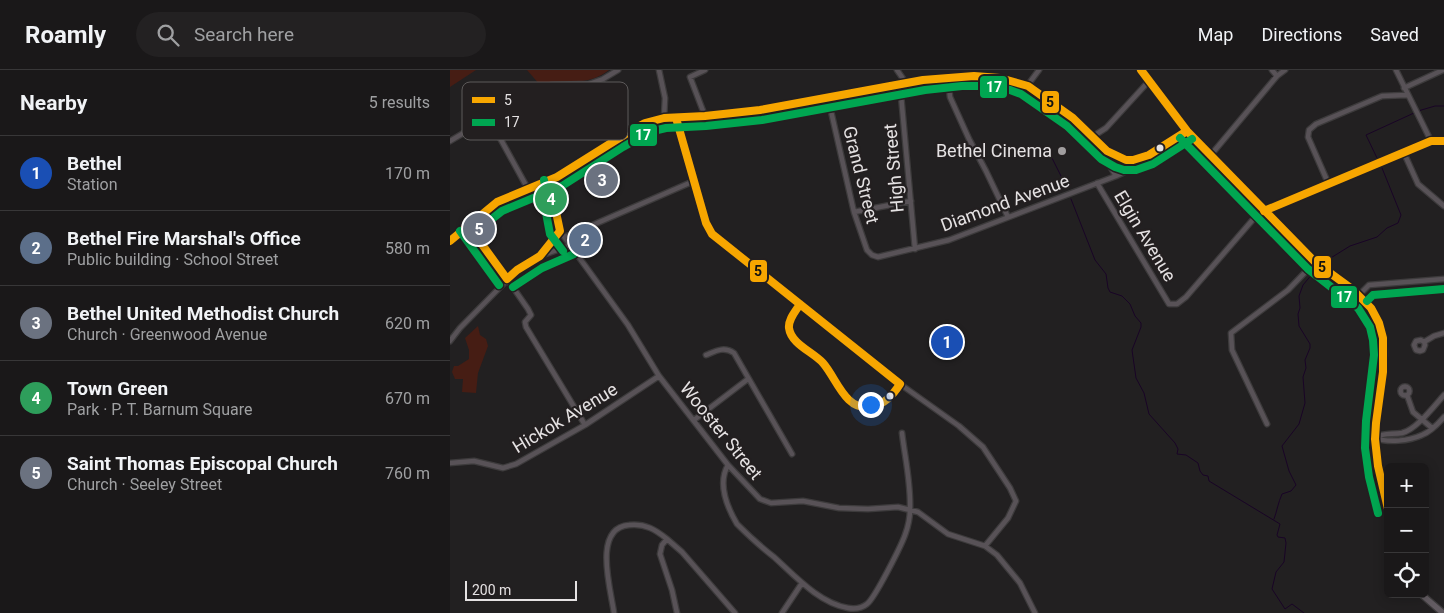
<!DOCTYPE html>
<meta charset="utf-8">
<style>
body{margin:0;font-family:Roboto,sans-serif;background:#232122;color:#f1f3f6}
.controls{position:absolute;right:15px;bottom:15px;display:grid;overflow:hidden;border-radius:8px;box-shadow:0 2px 12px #0003}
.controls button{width:45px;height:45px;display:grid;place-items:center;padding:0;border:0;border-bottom:1px solid #383738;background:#1a1819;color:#f1f3f6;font:25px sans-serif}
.scale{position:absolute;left:15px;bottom:12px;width:112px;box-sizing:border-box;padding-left:5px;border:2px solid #e5e2e3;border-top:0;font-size:14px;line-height:18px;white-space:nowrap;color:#e5e2e3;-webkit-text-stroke:4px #231f20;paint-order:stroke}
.you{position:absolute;left:420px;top:334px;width:18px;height:18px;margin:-12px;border:4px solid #fff;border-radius:50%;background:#1a73e8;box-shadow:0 0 0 8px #1a73e833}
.badge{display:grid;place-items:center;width:32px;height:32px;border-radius:50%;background:#a19e9f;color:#fff;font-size:16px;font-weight:700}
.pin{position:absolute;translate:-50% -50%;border:2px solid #fff;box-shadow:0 1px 5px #0006}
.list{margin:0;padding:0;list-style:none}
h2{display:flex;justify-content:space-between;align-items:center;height:65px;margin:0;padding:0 20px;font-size:21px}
h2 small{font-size:16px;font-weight:400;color:#9fa0a2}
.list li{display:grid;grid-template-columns:32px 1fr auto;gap:15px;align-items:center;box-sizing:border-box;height:75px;padding:0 20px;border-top:1px solid #383738}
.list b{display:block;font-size:19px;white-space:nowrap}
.list p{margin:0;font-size:16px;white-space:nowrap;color:#9fa0a2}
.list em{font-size:16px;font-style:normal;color:#9fa0a2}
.icon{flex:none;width:28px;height:28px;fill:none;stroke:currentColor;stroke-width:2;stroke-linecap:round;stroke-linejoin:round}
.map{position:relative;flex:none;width:994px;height:543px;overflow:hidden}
header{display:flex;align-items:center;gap:30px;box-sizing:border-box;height:70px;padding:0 25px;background:#1a1819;border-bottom:1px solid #383738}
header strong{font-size:24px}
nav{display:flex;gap:28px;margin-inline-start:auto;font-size:18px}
.search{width:350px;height:45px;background:#232122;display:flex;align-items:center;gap:12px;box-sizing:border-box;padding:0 18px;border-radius:28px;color:#9fa0a2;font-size:19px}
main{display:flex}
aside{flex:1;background:#1a1819}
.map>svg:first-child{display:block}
</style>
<header>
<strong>Roamly</strong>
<div class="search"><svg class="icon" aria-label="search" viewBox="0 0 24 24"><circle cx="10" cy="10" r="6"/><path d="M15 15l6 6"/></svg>Search here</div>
<nav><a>Map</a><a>Directions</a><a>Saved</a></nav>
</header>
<main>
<aside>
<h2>Nearby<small>5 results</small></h2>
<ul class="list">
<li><span class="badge" style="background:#1a4fb4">1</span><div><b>Bethel</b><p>Station</p></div><em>170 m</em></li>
<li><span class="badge" style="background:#5c6f8a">2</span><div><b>Bethel Fire Marshal's Office</b><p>Public building · School Street</p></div><em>580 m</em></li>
<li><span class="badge" style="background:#6b7280">3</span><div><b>Bethel United Methodist Church</b><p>Church · Greenwood Avenue</p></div><em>620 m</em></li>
<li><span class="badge" style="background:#2e9e5b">4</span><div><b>Town Green</b><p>Park · P. T. Barnum Square</p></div><em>670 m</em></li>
<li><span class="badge" style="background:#6b7280">5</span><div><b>Saint Thomas Episcopal Church</b><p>Church · Seeley Street</p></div><em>760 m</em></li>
</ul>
</aside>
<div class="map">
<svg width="994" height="543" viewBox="0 0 994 543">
<rect width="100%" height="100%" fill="#222021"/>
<path fill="#461d14" d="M 0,0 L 26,0 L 0,17 Z
M 77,0 L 159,0 C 155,3 150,6 145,8 C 127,15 108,9 90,15 Z
M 103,114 L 106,138 L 105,139 L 103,139 L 92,119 L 94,117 Z
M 28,256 L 30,265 L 36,269 L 38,276 L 28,303 L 26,323 L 12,322 L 13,309 L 5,309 L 2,302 L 4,296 L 8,296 L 19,289 L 19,280 L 15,268 Z"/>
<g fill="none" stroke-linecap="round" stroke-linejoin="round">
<path stroke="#190426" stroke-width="1" d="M 968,41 L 985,36 L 994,36
M 598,80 L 617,118
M 927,88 L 916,65 L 964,43
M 621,129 L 645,190 L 656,204 L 658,218 L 660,222 L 672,226 L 680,234 L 685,246 L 691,253 L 691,257 L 682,280 L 686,308 L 694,323 L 699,344 L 725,373 L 728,379 L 727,384 L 736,385 L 748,393 L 750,401 L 753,405 L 758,406 L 759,411 L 830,454 L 827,465 L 828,467 L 835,468 L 836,473 L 834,492 L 826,502 L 822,519 L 835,539 L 842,534 L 854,543
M 871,194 L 900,176 L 927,167 L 937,158 L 948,153 L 951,145 L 932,98
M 824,449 C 827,441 828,433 832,424 L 841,421 L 846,415 L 839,401 L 832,376 L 849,354 L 855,333 L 853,307 L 856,298 L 855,290 L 860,278 L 860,274 L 849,256 L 848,244 L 850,238 L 849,226 L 853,215 L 868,197"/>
<defs>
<path id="minor" d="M 209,0 L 215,28 L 214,48
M 447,0 L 456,13
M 822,0 L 827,6
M 946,0 L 981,71
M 498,7 L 500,27 L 519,69 L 536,101 L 558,147
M 450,14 L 465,179
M 577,16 L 589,0
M 954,18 L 993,0
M 378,28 L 404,142 L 417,180 L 422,185 L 428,187 L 499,170 L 666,106 L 683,98 L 691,88
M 255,46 L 240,7 L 255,0
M 39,48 L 78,119
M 226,48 L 256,153 L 262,164 L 272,173 L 450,314 L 509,356 L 533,377 L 560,418 L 566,431 L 558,448 L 535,476
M 0,71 L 86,20 L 101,15 L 139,14 L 153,9 L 168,0
M 954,83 L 968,114 L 994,136
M 760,86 L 827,6 L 835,0
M 666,106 L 642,67 L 656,58 L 699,11
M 104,109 L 108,139 L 106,142 L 110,161 L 178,255 L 209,306 L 278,395 L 310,429 L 321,433 L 353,431 L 389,438 L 418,439 L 448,437 L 468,442 L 498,464 L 535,476 L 547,485 L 570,513 L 585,543
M 647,113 L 719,234 L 727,234 L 736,227 L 806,146 L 812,142 L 981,71 L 994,71
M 88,115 L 102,140 L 106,142
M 879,115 L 858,67 L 859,60 L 866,54 L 932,26 L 957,25
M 404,142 L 461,131
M 18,155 L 42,187 L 78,239 L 81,245 L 75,252 L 76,257 L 135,355
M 115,167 L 244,111
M 91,185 L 110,161
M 910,224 L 919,215 L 994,209
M 350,234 C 346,241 338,250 339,258 C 340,271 362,283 371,291 C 387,306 396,346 425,336 C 438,332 443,325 450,314
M 0,271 L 10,258 L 67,200 L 90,186 L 121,175
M 974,272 L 975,275 L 973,280 L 970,281 L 966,280 L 964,275 L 966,271 L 971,270 L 974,272 L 984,266 L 994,263
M 256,285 C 266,281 274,276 284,283 L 342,384
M950.5 321a4.5 4.5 0 1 1 9 0a4.5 4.5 0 1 1-9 0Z
M 957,325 L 963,342 L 982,358
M 244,350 L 298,309
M 817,354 L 782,280 L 781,263 L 838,220 L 865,192
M 925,368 C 934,362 942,365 952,363 C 967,359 984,336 994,325
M 925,368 C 938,373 959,371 972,365 C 980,362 988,354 994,347
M 0,393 L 24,391 L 53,398 L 66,394 L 135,355 L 209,306
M 278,395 C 267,414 277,437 287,454 C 299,466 311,477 324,487 C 345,506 369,533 398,538 C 404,539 412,538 417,534 C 425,528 451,476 455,465 C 458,457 460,447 460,439 C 461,413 455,388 452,363
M 217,469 L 232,482 L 285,543
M 164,543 C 161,520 142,458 179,455 C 195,453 206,460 217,469 L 212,475 L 210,484 L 222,520 L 227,543
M 332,543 L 352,513"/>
<path id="major" d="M 691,0 L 737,61 L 865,192 C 883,208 907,218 921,238 C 949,276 924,326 925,369 C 925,393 932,417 938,440
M 0,171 L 47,132 L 107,107 L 182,60 L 195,53 L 214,48 L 255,46 L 310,40 L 473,10 C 506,6 543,1 575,15 C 583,18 590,25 597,30 C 609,37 621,46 631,55 C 643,68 657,87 676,90 C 694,93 722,70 737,61
M 971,524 L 993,543"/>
</defs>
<use href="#minor" stroke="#3d3b3c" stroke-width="7"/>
<use href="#major" stroke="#3d3b3c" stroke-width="8"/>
<use href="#minor" stroke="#585257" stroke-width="4.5"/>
<use href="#major" stroke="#635c62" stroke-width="5.5"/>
<defs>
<path id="bus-1" d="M 691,0 L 737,61 L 865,192 L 902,219 L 921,238 L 929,253 L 933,268 L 933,302 L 926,353 L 925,369 L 928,396 L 938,439
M 226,48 L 256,153 L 262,164 L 450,314
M 814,141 L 981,71 L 994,71
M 18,155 L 57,209 L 67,200 L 90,186 L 110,161 L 106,142 L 102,140 L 88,115
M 0,171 L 47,132 L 107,107 L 182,60 L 195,53 L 214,48 L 255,46 L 310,40 L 473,10 L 524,6 L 550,8 L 578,16 L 623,48 L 657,81 L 676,90 L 683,90 L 699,85 L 737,61
M 350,234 C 346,241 338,249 339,258 C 341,274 363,282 373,293 C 387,309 395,341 421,337 C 435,334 443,325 450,314"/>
<path id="bus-2" d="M 730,68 L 858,199 L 908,238 L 920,257 L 923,270 L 924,285 L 916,351 L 915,378 L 919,407 L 928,443
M 94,110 L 98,137 L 96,143 L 100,164 L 113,181
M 10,161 L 49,215
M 24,163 L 52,141 L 112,116 L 173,77 L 199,62 L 216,58 L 256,56 L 312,50 L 475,20 L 512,16 L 537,16 L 560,20 L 571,24 L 617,56 L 651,89 L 665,97 L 674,100 L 686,100 L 703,94 L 742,69
M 63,217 L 92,198 L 124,184
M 917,231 L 923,225 L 994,219"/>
</defs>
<use href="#bus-1" stroke="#231f20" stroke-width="11"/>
<use href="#bus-2" stroke="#231f20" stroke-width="11"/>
<use href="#bus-1" stroke="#f7a600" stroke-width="8"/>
<use href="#bus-2" stroke="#00a651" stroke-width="8"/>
</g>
<g fill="#e5e2e3" stroke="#231f20" stroke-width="2">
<circle cx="710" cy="78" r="4.5"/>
<circle cx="440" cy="326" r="4.5"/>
</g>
<circle fill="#a19e9f" stroke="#231f20" stroke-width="2" cx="612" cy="81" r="5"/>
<g text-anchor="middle" stroke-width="4.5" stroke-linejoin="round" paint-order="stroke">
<g font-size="18" fill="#e5e2e3" stroke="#231f20" text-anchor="end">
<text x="602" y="87">Bethel Cinema</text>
</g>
<g font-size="18" fill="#e5e2e3" stroke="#231f20">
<text transform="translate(444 98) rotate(-95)" y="6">High Street</text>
<text transform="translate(411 105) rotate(76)" y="6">Grand Street</text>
<text transform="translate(555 133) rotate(-20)" y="6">Diamond Avenue</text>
<text transform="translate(695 166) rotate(59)" y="6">Elgin Avenue</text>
<text transform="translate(115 348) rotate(-31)" y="6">Hickok Avenue</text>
<text transform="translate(271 361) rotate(51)" y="6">Wooster Street</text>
</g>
</g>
<rect x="12" y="12" width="166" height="58" rx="8" fill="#231f20" stroke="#5d5a5a" stroke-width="1"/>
<rect x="22" y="27" width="23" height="6" fill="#f7a600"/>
<rect x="22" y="49" width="23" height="7" fill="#00a651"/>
<g font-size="14" fill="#e5e2e3">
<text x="54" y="35">5</text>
<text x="54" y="57">17</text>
</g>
<g stroke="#231f20" stroke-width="2">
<rect x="529" y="5" width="29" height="24" rx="5" fill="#00a651"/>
<rect x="591" y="20" width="19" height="24" rx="5" fill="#f7a600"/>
<rect x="179" y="53" width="29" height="24" rx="5" fill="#00a651"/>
<rect x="863" y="185" width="19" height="24" rx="5" fill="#f7a600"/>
<rect x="299" y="189" width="19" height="24" rx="5" fill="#f7a600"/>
<rect x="880" y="215" width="28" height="24" rx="5" fill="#00a651"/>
</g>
<g font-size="14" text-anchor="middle" font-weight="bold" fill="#fff">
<text x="544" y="22">17</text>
<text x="193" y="70">17</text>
<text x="894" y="232">17</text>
</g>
<g font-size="14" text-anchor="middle" font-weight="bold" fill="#111">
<text x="600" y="37">5</text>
<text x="872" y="202">5</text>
<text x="308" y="206">5</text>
</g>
</svg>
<div class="controls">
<button>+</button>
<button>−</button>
<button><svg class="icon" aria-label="locate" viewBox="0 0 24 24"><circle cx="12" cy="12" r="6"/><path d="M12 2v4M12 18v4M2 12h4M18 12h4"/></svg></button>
</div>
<div class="scale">200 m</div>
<div class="you"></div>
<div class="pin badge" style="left:497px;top:272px;background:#1a4fb4">1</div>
<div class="pin badge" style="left:135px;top:170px;background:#5c6f8a">2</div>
<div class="pin badge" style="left:152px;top:110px;background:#6b7280">3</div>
<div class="pin badge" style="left:101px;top:129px;background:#2e9e5b">4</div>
<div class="pin badge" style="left:29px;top:159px;background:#6b7280">5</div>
</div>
</main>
